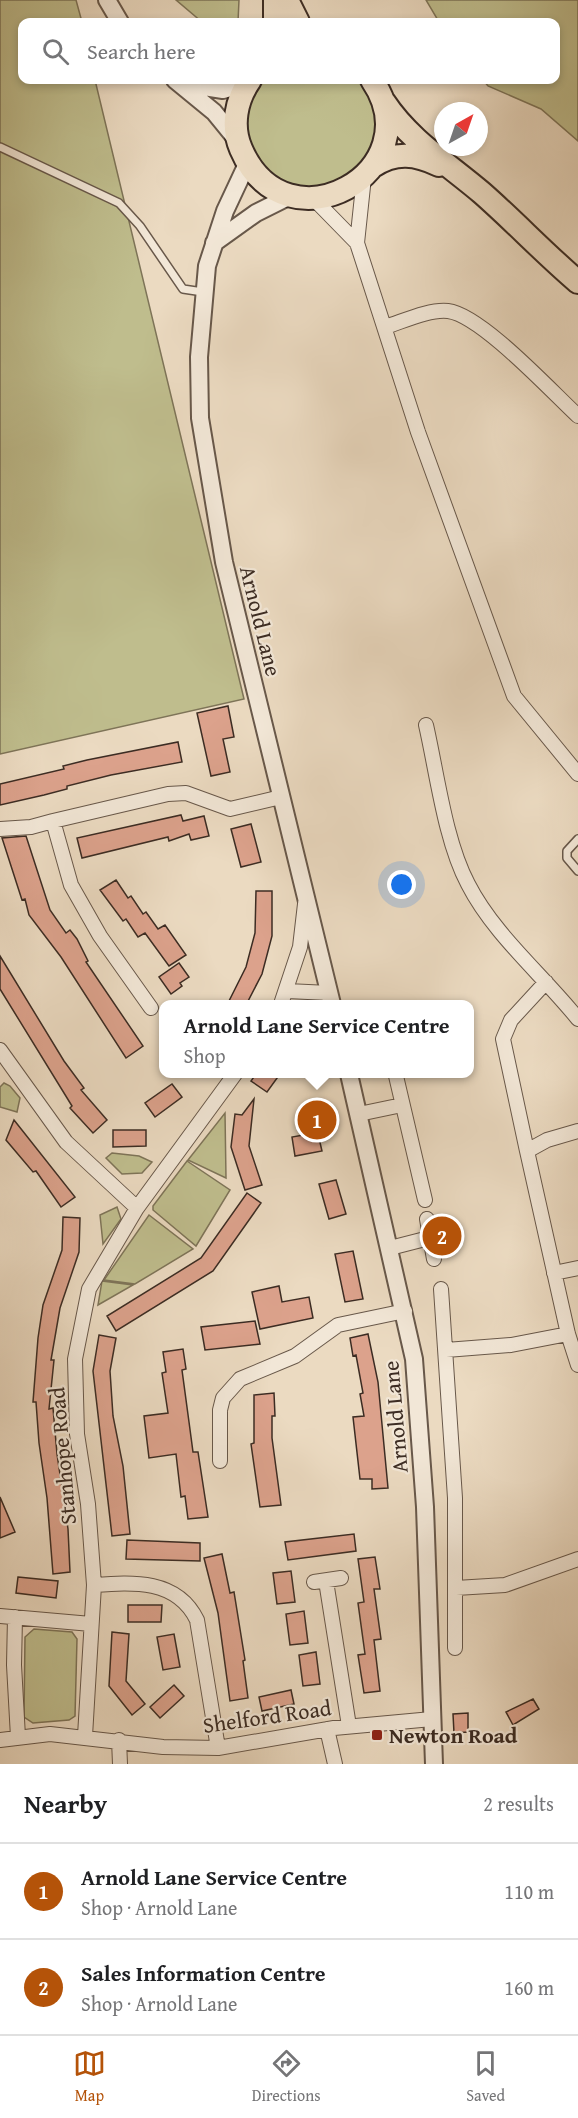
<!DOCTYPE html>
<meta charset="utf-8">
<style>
body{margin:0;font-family:"Gentium Book Plus",serif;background:#f2f2f2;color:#202124}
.compass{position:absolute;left:434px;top:102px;width:54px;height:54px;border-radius:50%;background:#fff;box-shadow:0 3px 9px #0003;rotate:40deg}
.you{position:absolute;left:402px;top:885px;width:21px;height:21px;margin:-15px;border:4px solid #fff;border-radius:50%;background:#1a73e8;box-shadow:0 0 0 9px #1a73e833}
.badge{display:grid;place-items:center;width:39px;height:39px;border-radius:50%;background:#b45309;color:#fff;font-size:20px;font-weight:700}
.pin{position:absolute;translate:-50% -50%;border:3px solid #fff;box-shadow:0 2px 6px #0006}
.popup{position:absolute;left:159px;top:1000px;width:315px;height:78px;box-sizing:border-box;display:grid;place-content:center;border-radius:12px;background:#fff;filter:drop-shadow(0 2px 4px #0005);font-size:20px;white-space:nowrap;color:#757577}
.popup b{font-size:22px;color:#202124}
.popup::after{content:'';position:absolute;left:50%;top:100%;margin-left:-12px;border:12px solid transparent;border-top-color:#fff}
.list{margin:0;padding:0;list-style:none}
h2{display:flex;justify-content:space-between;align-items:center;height:78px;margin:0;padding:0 24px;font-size:26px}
h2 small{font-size:20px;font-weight:400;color:#757577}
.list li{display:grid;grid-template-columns:39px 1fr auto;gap:18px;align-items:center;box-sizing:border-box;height:96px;padding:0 24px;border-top:2px solid #e0e0e0}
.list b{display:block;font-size:22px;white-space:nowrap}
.list p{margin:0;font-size:20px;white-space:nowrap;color:#757577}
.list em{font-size:20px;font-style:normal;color:#757577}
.icon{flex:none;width:33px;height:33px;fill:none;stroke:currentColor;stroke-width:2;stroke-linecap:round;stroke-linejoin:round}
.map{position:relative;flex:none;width:578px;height:1764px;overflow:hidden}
.search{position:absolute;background:#fff;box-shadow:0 3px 9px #0003;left:18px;right:18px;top:18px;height:66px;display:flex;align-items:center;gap:15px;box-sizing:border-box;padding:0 21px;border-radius:12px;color:#757577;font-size:22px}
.sheet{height:270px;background:#fff}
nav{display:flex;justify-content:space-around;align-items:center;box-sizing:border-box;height:84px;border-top:2px solid #e0e0e0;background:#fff;font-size:16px;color:#757577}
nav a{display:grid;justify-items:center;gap:3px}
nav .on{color:#b45309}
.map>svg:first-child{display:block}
</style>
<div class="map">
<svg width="578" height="1764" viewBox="0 0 578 1764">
<rect width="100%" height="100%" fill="#ebdac1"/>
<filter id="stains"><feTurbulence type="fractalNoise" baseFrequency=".00333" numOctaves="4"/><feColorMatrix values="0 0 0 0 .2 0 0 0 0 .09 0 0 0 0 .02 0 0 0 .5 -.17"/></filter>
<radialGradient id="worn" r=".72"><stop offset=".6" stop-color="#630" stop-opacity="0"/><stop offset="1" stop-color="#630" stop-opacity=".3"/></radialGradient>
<path fill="#bfbd8d" stroke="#7e7458" stroke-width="1.5" d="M 0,0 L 76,0 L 82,22 L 22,22 L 22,80 L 95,80 L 244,699 L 0,754 Z
M 176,0 L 239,0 L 238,22 L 202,22 Z
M 426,0 L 578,0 L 578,141 L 541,109 L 488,86 L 483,80 L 556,80 L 556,22 L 439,22 Z
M 262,80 L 359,80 C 375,98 380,121 372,144 C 360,181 303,207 271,174 C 245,149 235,109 262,80 Z
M 4,1083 L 10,1086 L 20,1098 L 17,1112 L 0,1107 L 0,1087 Z
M 225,1113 L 226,1178 L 188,1160 Z
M 112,1153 L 139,1156 L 152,1162 L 142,1173 L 122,1174 L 106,1158 Z
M 187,1161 L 230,1190 L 196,1246 L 153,1210 L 153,1206 Z
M 117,1207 L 121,1219 L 103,1244 L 100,1215 Z
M 149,1215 L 193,1249 L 135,1284 L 104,1280 Z
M 102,1281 L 133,1285 L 98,1305 Z
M 34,1629 L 72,1632 L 77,1639 L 75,1716 L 69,1720 L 33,1723 L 24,1717 L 25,1637 Z"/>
<path fill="#dca28c" stroke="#3c2c23" stroke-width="1.5" d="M 228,706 L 234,737 L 223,739 L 230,772 L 211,776 L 197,713 Z
M 178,742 L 182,762 L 111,775 L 67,786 L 67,789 L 44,795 L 0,805 L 0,784 L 64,769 L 63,766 L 87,760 Z
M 181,815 L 183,821 L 204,816 L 209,836 L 191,840 L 189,834 L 169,841 L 168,837 L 82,858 L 77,838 Z
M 251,824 L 261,862 L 241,867 L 231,829 Z
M 26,836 L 50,910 L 66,933 L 70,930 L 77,939 L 88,961 L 86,962 L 143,1046 L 126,1058 L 61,957 L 29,915 L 25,899 L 22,900 L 2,838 Z
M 116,880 L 128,898 L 131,896 L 143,914 L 146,912 L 158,929 L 165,925 L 186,955 L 169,966 L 145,933 L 138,937 L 126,919 L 123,921 L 100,890 Z
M 256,891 L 272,891 L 272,936 L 262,974 L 246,1005 L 227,1005 L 246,967 L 255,933 Z
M 0,956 L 64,1061 L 84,1088 L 81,1090 L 107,1120 L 93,1133 L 70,1108 L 72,1106 L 0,989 Z
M 179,963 L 189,977 L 180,983 L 182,986 L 171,994 L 159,977 Z
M 256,1074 L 280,1074 L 267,1092 L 251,1081 Z
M 172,1084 L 182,1097 L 155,1117 L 145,1103 Z
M 254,1099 L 249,1146 L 262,1185 L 245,1190 L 231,1147 L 235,1114 L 242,1115 Z
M 324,1103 L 330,1132 L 318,1134 L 322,1151 L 295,1156 L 292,1137 L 309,1134 L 303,1107 Z
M 14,1120 L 75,1197 L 61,1207 L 36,1171 L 33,1172 L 6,1140 Z
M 113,1130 L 146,1130 L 146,1146 L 113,1147 Z
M 336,1180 L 346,1214 L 329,1219 L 319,1184 Z
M 247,1193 L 261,1203 L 213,1271 L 116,1331 L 107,1316 L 201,1258 Z
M 63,1217 L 80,1218 L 79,1252 L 60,1308 L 51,1360 L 54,1360 L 49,1409 L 53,1408 L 57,1454 L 68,1529 L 70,1572 L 53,1574 L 47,1498 L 39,1443 L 36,1402 L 33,1402 L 38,1338 L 43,1305 L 62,1250 Z
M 353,1251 L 363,1299 L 345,1302 L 335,1254 Z
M 279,1286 L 282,1302 L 309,1297 L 313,1318 L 260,1329 L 252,1292 Z
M 255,1321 L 260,1344 L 205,1350 L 201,1327 Z
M 368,1334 L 378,1382 L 388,1488 L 372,1489 L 372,1479 L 360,1479 L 353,1417 L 364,1416 L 360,1394 L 363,1393 L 356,1355 L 353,1356 L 350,1338 Z
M 99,1335 L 116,1338 L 110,1371 L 113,1416 L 123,1466 L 130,1534 L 112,1536 L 93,1371 Z
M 183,1349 L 186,1369 L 182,1370 L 189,1422 L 193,1452 L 198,1452 L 208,1517 L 188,1519 L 185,1496 L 181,1497 L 176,1454 L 149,1458 L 144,1416 L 168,1413 L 162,1373 L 166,1372 L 163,1352 Z
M 274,1393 L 275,1416 L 272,1416 L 272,1438 L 281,1505 L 260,1507 L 251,1444 L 254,1443 L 254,1395 Z
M 0,1497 L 15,1532 L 0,1538 Z
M 354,1534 L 356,1551 L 288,1560 L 285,1542 Z
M 127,1540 L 200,1543 L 200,1561 L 126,1559 Z
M 222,1554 L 230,1593 L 234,1592 L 245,1660 L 243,1661 L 248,1698 L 230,1701 L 218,1613 L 204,1558 Z
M 375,1557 L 380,1589 L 374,1589 L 381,1639 L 374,1640 L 380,1691 L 364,1693 L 358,1655 L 365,1654 L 358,1603 L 364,1602 L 358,1559 Z
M 291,1571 L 295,1602 L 277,1604 L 273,1573 Z
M 18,1577 L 58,1581 L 56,1598 L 16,1593 Z
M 128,1605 L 162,1605 L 161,1622 L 128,1622 Z
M 304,1611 L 308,1643 L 290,1645 L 286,1614 Z
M 112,1632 L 129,1634 L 126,1681 L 145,1704 L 132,1715 L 109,1686 Z
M 174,1634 L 180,1667 L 163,1670 L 157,1637 Z
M 316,1652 L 320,1684 L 303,1686 L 299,1655 Z
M 174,1685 L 184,1696 L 160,1718 L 150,1707 Z
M 291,1690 L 294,1704 L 262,1711 L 259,1697 Z
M 533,1699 L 539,1709 L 513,1725 L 506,1712 Z
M 468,1713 L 468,1732 L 454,1733 L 453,1714 Z"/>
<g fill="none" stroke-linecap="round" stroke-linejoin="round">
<defs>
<path id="service" d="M 0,147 L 119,203 L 140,226 L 183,289 L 203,292
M 578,839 L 567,851 L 567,858 L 578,871"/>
<path id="minor" d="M 364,177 L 357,243 L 418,432 L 514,696 L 578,774
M 314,199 L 357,243
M 385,327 C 404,321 429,309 448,311 C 481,315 551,391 578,416
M 426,725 C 437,773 445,841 468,884 C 494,935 543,975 578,1019
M 0,829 L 31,827 L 53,821
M 287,991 L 329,993
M 281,1004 L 300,947 L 305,904
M 151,1008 L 100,936 L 71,885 L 53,821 L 168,794 L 186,793 L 230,809 L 281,797
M 0,1050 L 66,1142 L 137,1208
M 396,1076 L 425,1200
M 359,1114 L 402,1105
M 578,1131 L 547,1140 L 527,1151 L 568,1334 L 578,1365
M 527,1151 L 503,1039 L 511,1020 L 546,982
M 427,1219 L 434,1259
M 390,1248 L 429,1238
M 554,1273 L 578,1268
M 441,1289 L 455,1498 L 455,1648
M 446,1350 L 511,1345 L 568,1334
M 220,1461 L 220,1410 L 223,1398 L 240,1379 L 295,1356 L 338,1325 L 405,1311
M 326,1581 L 349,1726
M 314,1582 L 341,1578
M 94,1585 C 133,1582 177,1579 197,1620 L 218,1748
M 456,1588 L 505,1585 L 578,1559
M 0,1616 L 91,1624
M 15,1617 L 14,1665 L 18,1737
M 327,1729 L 335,1764
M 85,1736 L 94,1585 L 88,1504 L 77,1434 L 75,1359 L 89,1289 L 137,1208 L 235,1074
M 0,1740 L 50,1734 L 163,1747 L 218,1748 L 334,1728 L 432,1719
M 119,1740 L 120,1764"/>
<path id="tertiary" d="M 107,0 L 120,22
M 175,80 L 214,112 L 236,139
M 179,83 L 223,90 L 247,83
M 247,164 L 225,211 L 207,266 L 199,357 L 200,418 L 224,562 L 332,1004
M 214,243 L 256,213 L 290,196
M 349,1074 L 414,1359 L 425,1507 L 434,1764"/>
<path id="primary" d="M 275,0 L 275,22
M 287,0 L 298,22
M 250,80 C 236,100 231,126 241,149 C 286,254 434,171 372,80
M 384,102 C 409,140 448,164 482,193 C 515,222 545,254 578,282
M 373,166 C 396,151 416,154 439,165"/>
</defs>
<use href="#service" stroke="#68584a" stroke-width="10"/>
<use href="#minor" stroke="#68584a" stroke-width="16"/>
<use href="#tertiary" stroke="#68584a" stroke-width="20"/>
<use href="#primary" stroke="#3c2c23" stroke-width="26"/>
<use href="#service" stroke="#f2e7d7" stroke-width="7"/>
<use href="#minor" stroke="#f2e7d7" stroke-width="14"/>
<use href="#tertiary" stroke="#f2e7d7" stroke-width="16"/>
<use href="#primary" stroke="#ebdac1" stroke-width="22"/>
</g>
<rect fill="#8f2418" stroke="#f2e7d7" stroke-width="2" x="371" y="1729" width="12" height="12" rx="3"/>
<g text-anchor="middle" stroke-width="4.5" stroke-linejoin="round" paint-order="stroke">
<g font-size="22" fill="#3c2c23" stroke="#f2e7d7">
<text transform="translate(261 621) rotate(76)" y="8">Arnold Lane</text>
<text transform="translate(395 1417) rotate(-95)" y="8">Arnold Lane</text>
<text transform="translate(62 1456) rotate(-95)" y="8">Stanhope Road</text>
<text transform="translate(267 1716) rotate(-8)" y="8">Shelford Road</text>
</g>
<g font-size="22" font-weight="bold" fill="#3c2c23" stroke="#f2e7d7" text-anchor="start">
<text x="389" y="1743">Newton Road</text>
</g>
</g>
<rect width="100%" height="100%" filter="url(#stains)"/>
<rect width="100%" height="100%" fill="url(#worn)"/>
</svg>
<svg class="compass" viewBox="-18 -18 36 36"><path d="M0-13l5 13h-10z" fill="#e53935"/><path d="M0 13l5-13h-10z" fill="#757577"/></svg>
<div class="you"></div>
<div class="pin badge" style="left:317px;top:1120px">1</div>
<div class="popup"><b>Arnold Lane Service Centre</b>Shop</div>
<div class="pin badge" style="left:442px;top:1236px">2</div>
<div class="search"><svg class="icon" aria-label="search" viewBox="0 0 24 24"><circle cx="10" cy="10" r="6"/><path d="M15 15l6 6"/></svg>Search here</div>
</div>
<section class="sheet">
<h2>Nearby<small>2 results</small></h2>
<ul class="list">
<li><span class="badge">1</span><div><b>Arnold Lane Service Centre</b><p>Shop · Arnold Lane</p></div><em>110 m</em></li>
<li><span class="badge">2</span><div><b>Sales Information Centre</b><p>Shop · Arnold Lane</p></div><em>160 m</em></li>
</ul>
</section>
<nav>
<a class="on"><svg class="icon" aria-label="map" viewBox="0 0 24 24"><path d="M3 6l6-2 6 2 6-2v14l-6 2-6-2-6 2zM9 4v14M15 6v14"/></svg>Map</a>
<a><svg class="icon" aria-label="directions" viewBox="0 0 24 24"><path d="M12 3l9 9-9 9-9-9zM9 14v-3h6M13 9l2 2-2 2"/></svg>Directions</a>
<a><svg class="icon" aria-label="saved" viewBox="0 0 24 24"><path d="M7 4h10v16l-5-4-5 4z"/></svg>Saved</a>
</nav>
